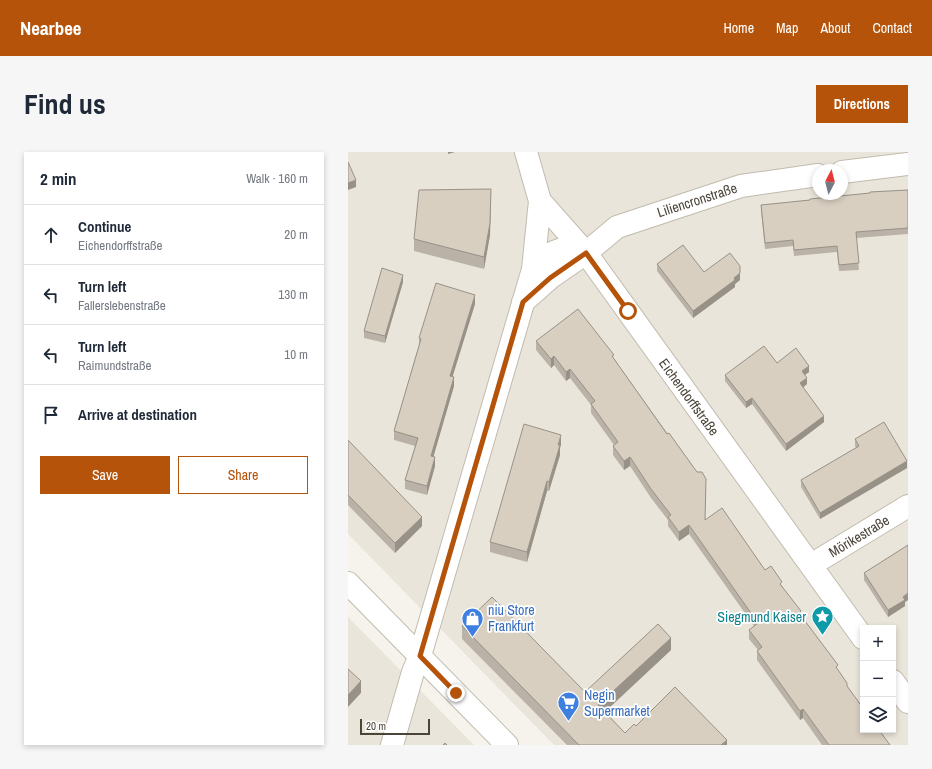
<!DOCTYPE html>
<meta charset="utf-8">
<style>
body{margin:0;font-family:"Archivo Narrow",sans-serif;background:#f6f6f7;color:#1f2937}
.controls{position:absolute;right:12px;bottom:12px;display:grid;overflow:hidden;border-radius:0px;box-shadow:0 2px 6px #0003}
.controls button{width:36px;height:36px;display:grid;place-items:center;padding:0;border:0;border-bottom:1px solid #e0e1e3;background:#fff;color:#1f2937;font:20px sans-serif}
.compass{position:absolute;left:464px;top:12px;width:36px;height:36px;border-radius:50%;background:#fff;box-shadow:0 2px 6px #0003;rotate:7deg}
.scale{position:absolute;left:12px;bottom:10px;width:70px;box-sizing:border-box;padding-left:4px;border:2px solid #4b4439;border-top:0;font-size:11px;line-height:14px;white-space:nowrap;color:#4b4439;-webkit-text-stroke:3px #fff;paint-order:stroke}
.stop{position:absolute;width:12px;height:12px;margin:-9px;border:3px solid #b45309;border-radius:50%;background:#fff}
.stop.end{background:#b45309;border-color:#fff;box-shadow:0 1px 4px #0008}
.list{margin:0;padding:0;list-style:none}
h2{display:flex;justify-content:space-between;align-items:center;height:52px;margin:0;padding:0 16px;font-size:17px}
h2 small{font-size:13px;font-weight:400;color:#747a83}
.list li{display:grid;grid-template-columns:26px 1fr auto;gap:12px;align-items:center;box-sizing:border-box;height:60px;padding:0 16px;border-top:1px solid #e0e1e3}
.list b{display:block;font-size:15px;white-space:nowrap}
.list p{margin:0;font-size:13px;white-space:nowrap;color:#747a83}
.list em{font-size:13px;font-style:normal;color:#747a83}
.actions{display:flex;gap:8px;padding:12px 16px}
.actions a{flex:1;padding:9px 0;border:1px solid #b45309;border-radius:0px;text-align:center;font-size:14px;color:#b45309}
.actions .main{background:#b45309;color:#fff}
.icon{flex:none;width:22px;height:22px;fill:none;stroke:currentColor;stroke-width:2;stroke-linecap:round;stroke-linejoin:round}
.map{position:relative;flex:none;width:560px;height:593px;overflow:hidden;border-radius:0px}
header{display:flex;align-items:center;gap:24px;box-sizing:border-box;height:56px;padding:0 20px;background:#b45309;color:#fff}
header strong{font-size:19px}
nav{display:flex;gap:22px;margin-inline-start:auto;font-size:14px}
.intro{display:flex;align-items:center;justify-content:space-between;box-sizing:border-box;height:96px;padding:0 24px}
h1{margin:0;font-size:28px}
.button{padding:10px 18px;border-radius:0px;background:#b45309;color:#fff;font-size:14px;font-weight:700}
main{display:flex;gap:24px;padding:0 24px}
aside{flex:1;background:#fff;border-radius:0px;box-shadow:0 2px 6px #0003}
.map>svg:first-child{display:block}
</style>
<header>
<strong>Nearbee</strong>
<nav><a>Home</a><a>Map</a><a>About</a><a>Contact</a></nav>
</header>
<div class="intro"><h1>Find us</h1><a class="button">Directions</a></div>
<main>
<aside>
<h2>2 min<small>Walk · 160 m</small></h2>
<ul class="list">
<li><svg class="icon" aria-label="ahead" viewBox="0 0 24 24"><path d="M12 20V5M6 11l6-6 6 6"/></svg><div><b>Continue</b><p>Eichendorffstraße</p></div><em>20 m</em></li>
<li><svg class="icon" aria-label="left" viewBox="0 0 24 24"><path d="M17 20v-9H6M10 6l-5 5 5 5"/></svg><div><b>Turn left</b><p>Fallerslebenstraße</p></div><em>130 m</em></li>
<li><svg class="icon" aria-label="left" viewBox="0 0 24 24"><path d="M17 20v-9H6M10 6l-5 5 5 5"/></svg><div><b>Turn left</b><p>Raimundstraße</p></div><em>10 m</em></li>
<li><svg class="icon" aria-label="arrive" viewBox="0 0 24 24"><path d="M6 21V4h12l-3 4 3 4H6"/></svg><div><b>Arrive at destination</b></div></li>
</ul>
<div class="actions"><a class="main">Save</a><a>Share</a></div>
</aside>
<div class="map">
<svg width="560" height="593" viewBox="0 0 560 593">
<rect width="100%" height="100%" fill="#f6f3ec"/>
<path fill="#eae5da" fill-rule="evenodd" d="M 0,0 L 560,0 L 560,593 L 206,593 L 0,382 ZM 470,18 L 494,18 L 494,42 L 470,42 ZM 515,476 L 545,476 L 545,578 L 515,578 Z
M 0,465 L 126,593 L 0,593 Z"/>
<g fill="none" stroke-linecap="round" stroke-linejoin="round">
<defs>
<path id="minor" d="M 178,0 L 192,49 L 238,101 L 515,486
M 494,20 L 560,12
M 185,117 L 192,49
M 175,150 L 202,126 L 238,101 L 269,75 L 393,34 L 470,23
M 463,413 L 560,354
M 0,431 L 159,593
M 545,529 L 560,550
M 44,593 L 65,520 L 72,504 L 185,117 L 198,103 L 214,97 L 238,101"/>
</defs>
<use href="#minor" stroke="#c2bbae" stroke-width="24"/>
<use href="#minor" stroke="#fff" stroke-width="22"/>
</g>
<path fill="#bab2a6" d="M 560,38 L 560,82 L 508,86 L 511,118 L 491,119 L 489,100 L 446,104 L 445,94 L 417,97 L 413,59 L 413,53 Z
M 143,49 L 142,83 L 136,117 L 66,99 L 66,87 Z
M 309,112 L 356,120 L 392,128 L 387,132 L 387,135 L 345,166 L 309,119 Z
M 55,130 L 37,191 L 16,186 L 16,179 Z
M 127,152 L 104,225 L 106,234 L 85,305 L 87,314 L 79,343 L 57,337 L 57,328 L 67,294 L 46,288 L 46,279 L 71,193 L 71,186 Z
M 188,189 L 266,207 L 358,335 L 357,367 L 417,418 L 434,434 L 490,519 L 499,534 L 542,593 L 474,593 L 455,566 L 452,568 L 409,508 L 409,499 L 410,498 L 401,487 L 401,478 L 406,474 L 341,382 L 331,389 L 320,374 L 320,368 L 303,346 L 282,314 L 276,318 L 265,303 L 265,294 L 266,293 L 243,261 L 243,253 L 222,226 L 218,229 L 206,213 L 203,216 L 188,198 Z
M 429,211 L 461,220 L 457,223 L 459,232 L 455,235 L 476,270 L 438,299 L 404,252 L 398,256 L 377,229 L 377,223 Z
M 507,287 L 559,316 L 472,367 L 453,335 L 453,328 L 508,296 L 507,294 Z
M 0,288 L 74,374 L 47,401 L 0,353 Z
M 213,292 L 212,296 L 212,303 L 201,339 L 199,339 L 179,410 L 142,400 L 142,390 Z
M 560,393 L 560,448 L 557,450 L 557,454 L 540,465 L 516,428 L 516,421 Z
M 114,474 L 237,540 L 323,498 L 257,560 L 277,581 L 288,574 L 379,593 L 219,593 L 114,487 Z"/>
<path fill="#979187" d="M 100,0 L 107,0 L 100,2 Z
M 8,28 L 8,35 L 0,38 L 0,31 Z
M 143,37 L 142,83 L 136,117 L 136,105 Z
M 392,121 L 392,128 L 387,132 L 387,135 L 345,166 L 345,159 Z
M 55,123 L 55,130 L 37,191 L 37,184 Z
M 127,143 L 127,152 L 102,233 L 102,224 Z
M 206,204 L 206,213 L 203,216 L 203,207 Z
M 461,214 L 461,220 L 454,225 L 454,219 Z
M 222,217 L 222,226 L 218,229 L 218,220 Z
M 106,225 L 106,234 L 83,313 L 83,304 Z
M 459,226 L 459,232 L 452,238 L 452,231 Z
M 404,246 L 404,252 L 398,256 L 398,250 Z
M 476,264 L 476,270 L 438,299 L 438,292 Z
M 213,283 L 213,292 L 212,296 L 212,303 L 201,339 L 201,330 Z
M 87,305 L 87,314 L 79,343 L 79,334 Z
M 282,305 L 282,314 L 276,318 L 276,309 Z
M 559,309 L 559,316 L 472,367 L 472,361 Z
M 199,329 L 199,339 L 179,410 L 179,400 Z
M 74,365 L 74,374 L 47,401 L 47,391 Z
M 341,373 L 341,382 L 331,389 L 331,380 Z
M 560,441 L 560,448 L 557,450 L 557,454 L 540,465 L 540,458 L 555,445 Z
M 323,486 L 323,498 L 250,566 L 250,553 Z
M 13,529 L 13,541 L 0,555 L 0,543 Z
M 455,557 L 455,566 L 452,568 L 452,559 Z
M 379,588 L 379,593 L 373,593 Z"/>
<path fill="#d8cfc1" stroke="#979187" d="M 0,10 L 8,28 L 0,31 Z
M 143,37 L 142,71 L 136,105 L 66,87 L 71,38 Z
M 560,38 L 560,76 L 508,80 L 511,111 L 491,113 L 489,94 L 446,98 L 445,88 L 417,91 L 413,53 L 462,48 L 462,47 L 522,41 L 522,40 Z
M 335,93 L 356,120 L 382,101 L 392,114 L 392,121 L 386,126 L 387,128 L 345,159 L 309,112 Z
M 34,116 L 55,123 L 37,184 L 16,179 Z
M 88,131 L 127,143 L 102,224 L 106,225 L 83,304 L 87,305 L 79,334 L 57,328 L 70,286 L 46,279 L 73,187 L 71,186 Z
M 230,157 L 266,203 L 264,204 L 319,282 L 321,281 L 349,320 L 354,320 L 358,327 L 357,368 L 374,356 L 417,418 L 423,414 L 434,430 L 432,432 L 453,459 L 451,461 L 490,513 L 488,515 L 499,531 L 499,534 L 515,556 L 515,578 L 531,578 L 542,593 L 481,593 L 455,557 L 452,559 L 409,499 L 414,495 L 401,478 L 410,471 L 341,373 L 331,380 L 320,365 L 323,363 L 303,337 L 282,305 L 276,309 L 265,294 L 270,290 L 243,252 L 247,249 L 222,217 L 218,220 L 206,204 L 203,207 L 188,189 Z
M 416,194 L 429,211 L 448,196 L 461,214 L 454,219 L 459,226 L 452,231 L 476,264 L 438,292 L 404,246 L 398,250 L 377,223 Z
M 536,270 L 559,309 L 472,361 L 453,328 L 511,294 L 507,287 Z
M 176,272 L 213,283 L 210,293 L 212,293 L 201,330 L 199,329 L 179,400 L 142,390 Z
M 0,288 L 74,365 L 47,391 L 0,343 Z
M 560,393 L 560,441 L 555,445 L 557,448 L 540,458 L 516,421 Z
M 144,445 L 237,540 L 310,472 L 323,486 L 250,553 L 277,581 L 286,572 L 288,574 L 327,535 L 379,588 L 373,593 L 231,593 L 114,474 Z
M 0,517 L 13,529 L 0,543 Z
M 97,591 L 99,593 L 95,593 Z"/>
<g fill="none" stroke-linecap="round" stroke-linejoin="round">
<path stroke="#b45309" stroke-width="5" d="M 108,541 L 72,504 L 175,150 L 202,126 L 238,101 L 280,159"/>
</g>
<defs>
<symbol id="sight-pin" viewBox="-11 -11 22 30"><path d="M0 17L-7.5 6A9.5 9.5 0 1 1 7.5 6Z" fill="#0f9aa8" stroke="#fff"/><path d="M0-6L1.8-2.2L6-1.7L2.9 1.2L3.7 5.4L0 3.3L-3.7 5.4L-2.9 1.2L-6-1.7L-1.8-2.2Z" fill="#fff"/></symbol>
<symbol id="shop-pin" viewBox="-11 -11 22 30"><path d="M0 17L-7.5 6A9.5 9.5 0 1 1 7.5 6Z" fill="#3f7fe0" stroke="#fff"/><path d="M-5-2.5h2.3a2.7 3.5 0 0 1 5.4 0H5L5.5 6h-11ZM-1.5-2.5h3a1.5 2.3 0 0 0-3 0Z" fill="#fff"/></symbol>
<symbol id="supermarket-pin" viewBox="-11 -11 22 30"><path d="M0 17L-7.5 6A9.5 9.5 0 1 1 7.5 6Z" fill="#3f7fe0" stroke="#fff"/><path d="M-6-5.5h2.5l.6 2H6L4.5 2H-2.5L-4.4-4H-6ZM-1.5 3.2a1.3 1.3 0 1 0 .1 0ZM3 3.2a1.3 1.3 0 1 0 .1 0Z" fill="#fff"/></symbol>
</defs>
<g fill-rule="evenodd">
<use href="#sight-pin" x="462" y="452" width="25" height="34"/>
<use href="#shop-pin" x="112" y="454" width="25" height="34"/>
<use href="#supermarket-pin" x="208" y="538" width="25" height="34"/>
</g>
<g text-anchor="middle" stroke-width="3.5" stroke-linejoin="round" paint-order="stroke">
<g font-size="14" fill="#4b4439" stroke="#fff">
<text transform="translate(349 48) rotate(-18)" y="5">Liliencronstraße</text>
<text transform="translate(341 245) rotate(54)" y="5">Eichendorffstraße</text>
<text transform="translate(511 384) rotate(-31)" y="5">Mörikestraße</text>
</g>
<g font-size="14" fill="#366cbe" stroke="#fff" text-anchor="start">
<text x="140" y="463">niu Store<tspan x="140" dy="16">Frankfurt</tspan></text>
<text x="236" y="548">Negin<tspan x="236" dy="16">Supermarket</tspan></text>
</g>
<g font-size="14" fill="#0d838f" stroke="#fff" text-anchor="end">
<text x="458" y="470">Siegmund Kaiser</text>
</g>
</g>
</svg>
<div class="controls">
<button>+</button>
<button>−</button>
<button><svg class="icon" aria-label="layers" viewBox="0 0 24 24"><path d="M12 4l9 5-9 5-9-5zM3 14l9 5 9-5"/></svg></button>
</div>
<svg class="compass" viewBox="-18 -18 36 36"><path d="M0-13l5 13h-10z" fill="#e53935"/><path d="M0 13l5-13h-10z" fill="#747a83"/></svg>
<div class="scale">20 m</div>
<div class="stop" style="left:280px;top:159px"></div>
<div class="stop end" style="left:108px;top:541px"></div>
</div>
</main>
